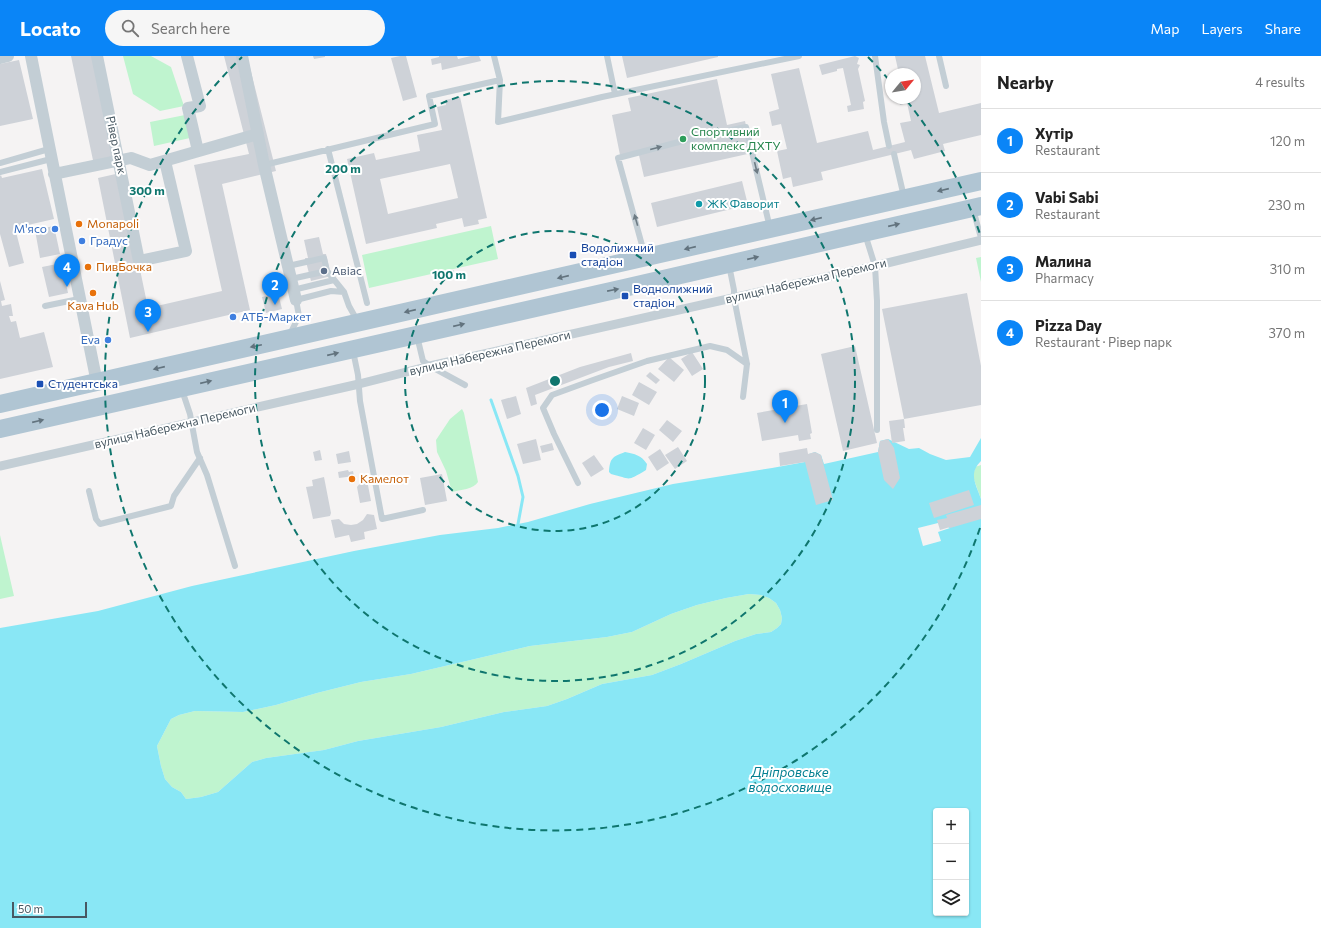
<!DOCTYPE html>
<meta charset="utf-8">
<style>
body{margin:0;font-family:Commissioner,sans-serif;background:#f6f6f6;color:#222}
.controls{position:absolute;right:12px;bottom:12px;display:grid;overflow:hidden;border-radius:4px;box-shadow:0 1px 3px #0004}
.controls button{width:36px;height:36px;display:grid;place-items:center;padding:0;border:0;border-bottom:1px solid #e0e0e0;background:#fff;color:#222;font:20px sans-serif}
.compass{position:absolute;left:885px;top:12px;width:36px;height:36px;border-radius:50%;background:#fff;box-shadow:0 1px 3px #0004;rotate:60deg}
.scale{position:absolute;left:12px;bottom:10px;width:75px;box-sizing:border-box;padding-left:4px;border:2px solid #485862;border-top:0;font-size:11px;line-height:14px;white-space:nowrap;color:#485862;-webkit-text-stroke:3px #fff;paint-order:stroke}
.you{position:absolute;left:602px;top:354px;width:14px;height:14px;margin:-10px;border:3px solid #fff;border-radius:50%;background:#1a73e8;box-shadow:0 0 0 6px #1a73e833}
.badge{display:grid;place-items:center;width:26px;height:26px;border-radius:50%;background:#0a85f7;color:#fff;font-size:13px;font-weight:700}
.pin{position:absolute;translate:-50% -33px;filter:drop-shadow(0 1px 2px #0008)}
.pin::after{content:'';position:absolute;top:21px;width:14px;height:12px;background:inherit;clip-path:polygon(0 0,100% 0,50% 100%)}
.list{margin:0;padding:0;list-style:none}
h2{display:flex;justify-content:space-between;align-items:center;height:52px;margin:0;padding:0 16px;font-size:17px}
h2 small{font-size:13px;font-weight:400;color:#767676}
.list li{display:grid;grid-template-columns:26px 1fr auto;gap:12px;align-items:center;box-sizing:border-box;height:64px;padding:0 16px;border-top:1px solid #e0e0e0}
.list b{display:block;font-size:15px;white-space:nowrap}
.list p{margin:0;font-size:13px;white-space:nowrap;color:#767676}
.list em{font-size:13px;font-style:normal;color:#767676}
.icon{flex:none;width:22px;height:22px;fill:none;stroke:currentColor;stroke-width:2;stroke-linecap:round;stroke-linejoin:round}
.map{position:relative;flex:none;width:981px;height:872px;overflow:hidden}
header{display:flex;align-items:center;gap:24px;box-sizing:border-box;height:56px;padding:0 20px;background:#0a85f7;color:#fff}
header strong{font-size:19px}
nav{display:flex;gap:22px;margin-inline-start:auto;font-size:14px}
.search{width:280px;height:36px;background:#f6f6f6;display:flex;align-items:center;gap:10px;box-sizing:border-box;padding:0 14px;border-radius:22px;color:#767676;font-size:15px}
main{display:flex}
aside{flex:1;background:#fff}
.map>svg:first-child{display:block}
</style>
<header>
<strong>Locato</strong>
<div class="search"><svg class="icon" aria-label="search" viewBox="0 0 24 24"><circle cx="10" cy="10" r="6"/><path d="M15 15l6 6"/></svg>Search here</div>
<nav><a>Map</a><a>Layers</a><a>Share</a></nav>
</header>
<main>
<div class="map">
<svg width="981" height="872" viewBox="0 0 981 872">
<rect width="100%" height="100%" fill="#f5f3f3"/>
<path fill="#bff4cf" d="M 123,0 L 151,0 L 171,11 L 184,50 L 160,55 L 133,38 Z
M 185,59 L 190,82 L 154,90 L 150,66 Z
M 491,170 L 498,203 L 369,232 L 362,199 Z
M 981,201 L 981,226 L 976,202 Z
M 462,353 L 464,357 L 478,426 C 474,433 460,434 452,436 L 446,415 L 437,396 L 436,384 L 450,363 Z
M 981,409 L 981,443 L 973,421 L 975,411 Z
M 0,479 L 14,540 L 0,543 Z
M 749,538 L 761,539 L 769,542 L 776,547 L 780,554 L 782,562 L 781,568 L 777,572 L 771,576 L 756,578 L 735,585 L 681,608 L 652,619 L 602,628 L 567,643 L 547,650 L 504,656 L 441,671 L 358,685 L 324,694 L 266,702 L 252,706 L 218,736 L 201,741 L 186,743 L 181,736 L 172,731 L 165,723 L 161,710 L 157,690 L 171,663 L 179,659 L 195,655 L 243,656 L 276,649 L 317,637 L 361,626 L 411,618 L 530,590 L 607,581 L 632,576 L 671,558 L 697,549 L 726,542 Z"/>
<path fill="#89e7f5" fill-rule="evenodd" d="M 981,382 L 981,405 C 968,418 976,428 981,443 L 981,872 L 0,872 L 0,572 L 98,555 L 192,530 L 354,495 L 440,479 L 498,472 L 528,466 L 590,448 L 673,428 L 772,412 L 805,406 L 809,398 L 815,396 L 821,399 L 824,408 L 878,396 L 880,385 L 888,383 L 909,393 L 919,392 L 930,398 L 946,404 L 970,401 ZM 749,538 L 761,539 L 769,542 L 776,547 L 780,554 L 782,562 L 781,568 L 777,572 L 771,576 L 756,578 L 735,585 L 681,608 L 652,619 L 602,628 L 567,643 L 547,650 L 504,656 L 441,671 L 358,685 L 324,694 L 266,702 L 252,706 L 218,736 L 201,741 L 186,743 L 181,736 L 172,731 L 165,723 L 161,710 L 157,690 L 171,663 L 179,659 L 195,655 L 243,656 L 276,649 L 317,637 L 361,626 L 411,618 L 530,590 L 607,581 L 632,576 L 671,558 L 697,549 L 726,542 ZM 936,755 L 966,755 L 966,857 L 936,857 Z
M 625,396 C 635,398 641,399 647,408 L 646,414 C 626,426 632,423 611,418 L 609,416 C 610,402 612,401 625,396 Z"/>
<path fill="#f5f3f3" d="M 938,467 L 950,472 L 938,476 L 941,485 L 923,490 L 918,472 Z"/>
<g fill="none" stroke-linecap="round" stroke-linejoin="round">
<path stroke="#89e7f5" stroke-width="3" d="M 491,344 L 518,420 L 523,441 L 518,468"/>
</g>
<path fill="#ced2d8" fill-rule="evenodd" d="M 71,0 L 96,0 L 118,103 L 94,109 Z
M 224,0 L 247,0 L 276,115 L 222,128 L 250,254 L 130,282 L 98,122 L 120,117 L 148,252 L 222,235 L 194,109 L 249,98 Z
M 313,0 L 325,0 L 325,1 L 314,3 Z
M 400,0 L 406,0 L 417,41 L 403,45 L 391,2 Z
M 439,0 L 457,0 L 458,3 L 471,0 L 479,0 L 481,5 L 442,14 L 441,7 L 432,9 L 431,3 L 439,1 Z
M 622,0 L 718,0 L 718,1 L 627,22 Z
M 855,0 L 859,2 L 857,8 L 860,9 L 858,13 L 865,45 L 863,46 L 864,53 L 848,56 L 847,50 L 851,49 L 843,12 L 837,13 L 837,15 L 822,19 L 819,9 Z
M 895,0 L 925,0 L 939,57 L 981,47 L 981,79 L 943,88 L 945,95 L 914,103 L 911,94 L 821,116 L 823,124 L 793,131 L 791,121 L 783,123 L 777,95 L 787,93 L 781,68 L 772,70 L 769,56 L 779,53 L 771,18 L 799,12 L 817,87 L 868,75 L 873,94 L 905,86 L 900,67 L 911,65 L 907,47 L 900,49 L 899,42 L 915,42 L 915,18 L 899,18 Z
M 19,4 L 33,63 L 0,70 L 0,8 Z
M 717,23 L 727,69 L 745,65 L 752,97 L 644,121 L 638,95 L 620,99 L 612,59 L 631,55 L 628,42 Z
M 460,41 L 487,162 L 478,164 L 479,168 L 464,171 L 462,162 L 436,168 L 437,172 L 366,188 L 347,103 L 374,97 L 376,104 L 420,95 L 417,79 L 442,74 L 437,51 L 446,49 L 445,44 ZM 450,108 L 458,142 L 388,158 L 380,123 Z
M 42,113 L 54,163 L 15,172 L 24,207 L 9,211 L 0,178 L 0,120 L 1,119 L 2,122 Z
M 742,125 L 748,149 L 657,171 L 651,147 Z
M 54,170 L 60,198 L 40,202 L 35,174 Z
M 319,181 L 323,198 L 326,198 L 331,220 L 311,225 L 305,202 L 308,202 L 304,184 Z
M 62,207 L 68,237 L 49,241 L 42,211 Z
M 0,225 L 5,244 L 1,245 L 2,250 L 11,248 L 13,260 L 9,260 L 11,266 L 16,265 L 20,282 L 44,276 L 53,311 L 0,323 Z
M 278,237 L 282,253 L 266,257 L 262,241 Z
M 967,237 L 981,310 L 981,349 L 904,363 L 905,372 L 903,372 L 905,385 L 892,387 L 889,365 L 904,363 L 882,253 Z
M 855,290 L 877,387 L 843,395 L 821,298 Z
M 692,296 L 703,313 L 692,320 L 681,303 Z
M 631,297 L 633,305 L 609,311 L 535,339 L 537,348 L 531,350 L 526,332 L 580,311 Z
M 669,301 L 684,314 L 674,326 L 658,313 Z
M 650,316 L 660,324 L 656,328 L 646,320 Z
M 639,326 L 657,336 L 649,349 L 632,339 Z
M 516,340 L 521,358 L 507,363 L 501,344 Z
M 622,340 L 639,347 L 634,360 L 617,353 Z
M 807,348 L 812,377 L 810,378 L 811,383 L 799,385 L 798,379 L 762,385 L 757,357 Z
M 667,364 L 682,375 L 673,386 L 659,374 Z
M 643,372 L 655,379 L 646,394 L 634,387 Z
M 536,383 L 541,404 L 523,408 L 517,388 Z
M 888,383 L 894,392 L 900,422 L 893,433 L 884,424 L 878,396 L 880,385 Z
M 552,387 L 554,394 L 542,397 L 540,390 Z
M 678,391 L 687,405 L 675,413 L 665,399 Z
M 807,392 L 808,398 L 815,396 L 821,399 L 833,444 L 816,449 L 805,406 L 780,410 L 779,397 Z
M 660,393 L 669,407 L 657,415 L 648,401 Z
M 320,394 L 322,404 L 315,405 L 313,396 Z
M 349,395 L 351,406 L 338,408 L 336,398 Z
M 594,399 L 604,413 L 591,421 L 582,407 Z
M 348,414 L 349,416 L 353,415 L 354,420 L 339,422 L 338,416 Z
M 442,418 L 447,445 L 425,449 L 420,422 Z
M 324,421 L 331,457 L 330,460 L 313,463 L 306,431 L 313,430 L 312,424 Z
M 367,424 L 371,445 L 360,447 L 357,431 L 361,426 Z
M 969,434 L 974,449 L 934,462 L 929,447 Z
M 981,449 L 981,463 L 950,472 L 950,471 L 940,474 L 937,464 L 947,462 L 946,459 Z
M 367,458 L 374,459 L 377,473 L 364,476 L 365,483 L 351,486 L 349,479 L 335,482 L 331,464 L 339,463 L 344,468 L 351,469 L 357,468 L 363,464 Z"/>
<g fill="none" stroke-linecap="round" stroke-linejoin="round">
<path stroke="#c3ced5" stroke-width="6" d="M 494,0 L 500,24 L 498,66 L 602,41 L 799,0
M 607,0 L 615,38
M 875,0 L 884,66 L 889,90
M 939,0 L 946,30
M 328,93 L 367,247
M 894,98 L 904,141
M 0,107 L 49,93
M 264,109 L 435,68 L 429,40 L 500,24
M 0,116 L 51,103
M 973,153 L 981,182
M 865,178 L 875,210 L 877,245 L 877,374
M 645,200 L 618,102 L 694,82 L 746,71 L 770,172
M 729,209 L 734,234 L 734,242 L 747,308 L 743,341
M 288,210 L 324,202 L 327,215 L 344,236
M 291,223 L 327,215
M 293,234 L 334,224
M 45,250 L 79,243
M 289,280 L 299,260 L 296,244 L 331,235 L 344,236 L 349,250 L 358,266
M 417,280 L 423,305 L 430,310 L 465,329
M 353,295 L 358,319 L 360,345 L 382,463 L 423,454
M 182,334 L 190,358 L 197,396 L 207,419 L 235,510
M 578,427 L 554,378 L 543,352 L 552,339 L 593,324 L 647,305 L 710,290 L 727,294 L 747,308
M 89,435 L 96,463 L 100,468 L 171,450 L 174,440 L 200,402"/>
<path stroke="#c3ced5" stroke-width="9" d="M 0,410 L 359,328 L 430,310 L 875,210 L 981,184"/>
<path stroke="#c3ced5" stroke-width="12" d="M 31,0 L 97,327
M 97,0 L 139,205 L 186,195 L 165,105
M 187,0 L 200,50 L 188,52 L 198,95
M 242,0 L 264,109 L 296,244
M 0,2 L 8,0
M 54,118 L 131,102 L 150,109 L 258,78"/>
<path stroke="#b0c5d3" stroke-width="18" d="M 0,348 L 981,125
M 0,373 L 624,232 L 981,150"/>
</g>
<defs><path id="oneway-solid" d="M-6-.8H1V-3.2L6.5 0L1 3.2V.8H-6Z"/></defs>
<g fill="#6d7b84">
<use href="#oneway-solid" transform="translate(656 92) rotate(-15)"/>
<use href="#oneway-solid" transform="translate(756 112) rotate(76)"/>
<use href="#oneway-solid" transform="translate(636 164) rotate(-106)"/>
</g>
<g fill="#62737e">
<use href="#oneway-solid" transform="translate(943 134) rotate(167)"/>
<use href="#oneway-solid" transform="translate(816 163) rotate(167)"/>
<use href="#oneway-solid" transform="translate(894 169) rotate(-13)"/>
<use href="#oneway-solid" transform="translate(690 192) rotate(167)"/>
<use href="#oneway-solid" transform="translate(753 202) rotate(-13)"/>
<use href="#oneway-solid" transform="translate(563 221) rotate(167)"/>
<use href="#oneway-solid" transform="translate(613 234) rotate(-11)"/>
<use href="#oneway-solid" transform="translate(410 255) rotate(167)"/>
<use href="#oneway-solid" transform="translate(459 269) rotate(-13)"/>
<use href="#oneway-solid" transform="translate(256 290) rotate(168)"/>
<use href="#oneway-solid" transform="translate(333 298) rotate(-13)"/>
<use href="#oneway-solid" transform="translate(159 312) rotate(167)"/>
<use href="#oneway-solid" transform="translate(206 326) rotate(-13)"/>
<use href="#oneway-solid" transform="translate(38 365) rotate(-13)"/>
</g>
<g fill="none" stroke="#0f766e" stroke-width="2" stroke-dasharray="7 5">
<circle cx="555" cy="325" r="150"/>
<circle cx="555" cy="325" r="300"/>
<path d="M980 472A450 450 0 1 1 242 1M868 1A450 450 0 0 1 889 24M907 45A450 450 0 0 1 980 178"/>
</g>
<circle fill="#2e9e5b" stroke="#fff" stroke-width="1.5" cx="683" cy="83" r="4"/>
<circle fill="#0f9aa8" stroke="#fff" stroke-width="1.5" cx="699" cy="148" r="4"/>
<g fill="#e8710a" stroke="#fff" stroke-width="1.5">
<circle cx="79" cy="168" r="4"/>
<circle cx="88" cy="211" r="4"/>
<circle cx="93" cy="237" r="4"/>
<circle cx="352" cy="423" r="4"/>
</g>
<g fill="#3f7fe0" stroke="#fff" stroke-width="1.5">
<circle cx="55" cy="173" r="4"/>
<circle cx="82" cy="185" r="4"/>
<circle cx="233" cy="261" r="4"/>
<circle cx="108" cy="284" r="4"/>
</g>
<g fill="#1a4fb4" stroke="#fff" stroke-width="1.5">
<rect x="569" y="195" width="8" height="8" rx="2"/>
<rect x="621" y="236" width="8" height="8" rx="2"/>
<rect x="36" y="324" width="8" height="8" rx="2"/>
</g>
<circle fill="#5c6f8a" stroke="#fff" stroke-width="1.5" cx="324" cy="215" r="4"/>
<g text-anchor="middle" stroke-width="4" stroke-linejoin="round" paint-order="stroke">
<g font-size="12" fill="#27864d" stroke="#fff" text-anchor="start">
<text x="691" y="80">Спортивний<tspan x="691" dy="14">комплекс ДХТУ</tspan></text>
</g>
<g font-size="12" fill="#485862" stroke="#fff">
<text transform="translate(116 89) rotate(78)" y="4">Рівер парк</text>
<text transform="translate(806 225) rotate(-13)" y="4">вулиця Набережна Перемоги</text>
<text transform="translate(490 297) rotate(-13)" y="4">вулиця Набережна Перемоги</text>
<text transform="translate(175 370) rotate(-13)" y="4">вулиця Набережна Перемоги</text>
</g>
<g font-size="12" fill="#0d838f" stroke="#fff" text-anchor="start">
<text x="707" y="152">ЖК Фаворит</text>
</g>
<g font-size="12" fill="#c56008" stroke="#fff" text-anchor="start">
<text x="87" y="172">Monapoli</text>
<text x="96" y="215">ПивБочка</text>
<text x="93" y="254" text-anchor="middle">Kava Hub</text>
<text x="360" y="427">Камелот</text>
</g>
<g font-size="12" fill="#366cbe" stroke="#fff" text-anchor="end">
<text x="47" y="177">М'ясо</text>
<text x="90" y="189" text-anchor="start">Градус</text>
<text x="241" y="265" text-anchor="start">АТБ-Маркет</text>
<text x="100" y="288">Eva</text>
</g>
<g font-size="12" fill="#164399" stroke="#fff" text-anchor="start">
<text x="581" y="196">Водолижний<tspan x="581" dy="14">стадіон</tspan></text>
<text x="633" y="237">Воднолижний<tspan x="633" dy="14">стадіон</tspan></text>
<text x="48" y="332">Студентська</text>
</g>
<g font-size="12" fill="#4e5e75" stroke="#fff" text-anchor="start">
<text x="332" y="219">Авіас</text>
</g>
<g font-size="13" font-style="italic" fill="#048092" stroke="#fff">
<text x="790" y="721">Дніпровське<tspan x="790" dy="15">водосховище</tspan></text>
</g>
</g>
<circle cx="555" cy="325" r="6" fill="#0f766e" stroke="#fff" stroke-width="2"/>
<g font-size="12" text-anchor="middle" font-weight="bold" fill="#0f766e" stroke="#fff" stroke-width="4" stroke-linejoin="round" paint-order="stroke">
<text x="343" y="117">200 m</text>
<text x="147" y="139">300 m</text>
<text x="449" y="223">100 m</text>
</g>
</svg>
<div class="controls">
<button>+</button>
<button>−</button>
<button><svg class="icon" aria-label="layers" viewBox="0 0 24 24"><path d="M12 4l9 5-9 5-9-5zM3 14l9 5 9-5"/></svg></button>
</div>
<svg class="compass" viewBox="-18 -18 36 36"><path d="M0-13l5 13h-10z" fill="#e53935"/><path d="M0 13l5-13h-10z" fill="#767676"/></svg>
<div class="scale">50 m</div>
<div class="you"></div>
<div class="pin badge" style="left:785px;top:367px">1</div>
<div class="pin badge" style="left:275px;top:249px">2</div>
<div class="pin badge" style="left:148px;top:276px">3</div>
<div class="pin badge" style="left:67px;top:231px">4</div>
</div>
<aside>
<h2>Nearby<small>4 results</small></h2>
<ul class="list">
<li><span class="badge">1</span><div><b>Хутір</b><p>Restaurant</p></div><em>120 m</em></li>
<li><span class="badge">2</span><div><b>Vabi Sabi</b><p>Restaurant</p></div><em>230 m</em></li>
<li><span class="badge">3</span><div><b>Малина</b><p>Pharmacy</p></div><em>310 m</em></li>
<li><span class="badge">4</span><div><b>Pizza Day</b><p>Restaurant · Рівер парк</p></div><em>370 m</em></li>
</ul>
</aside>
</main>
